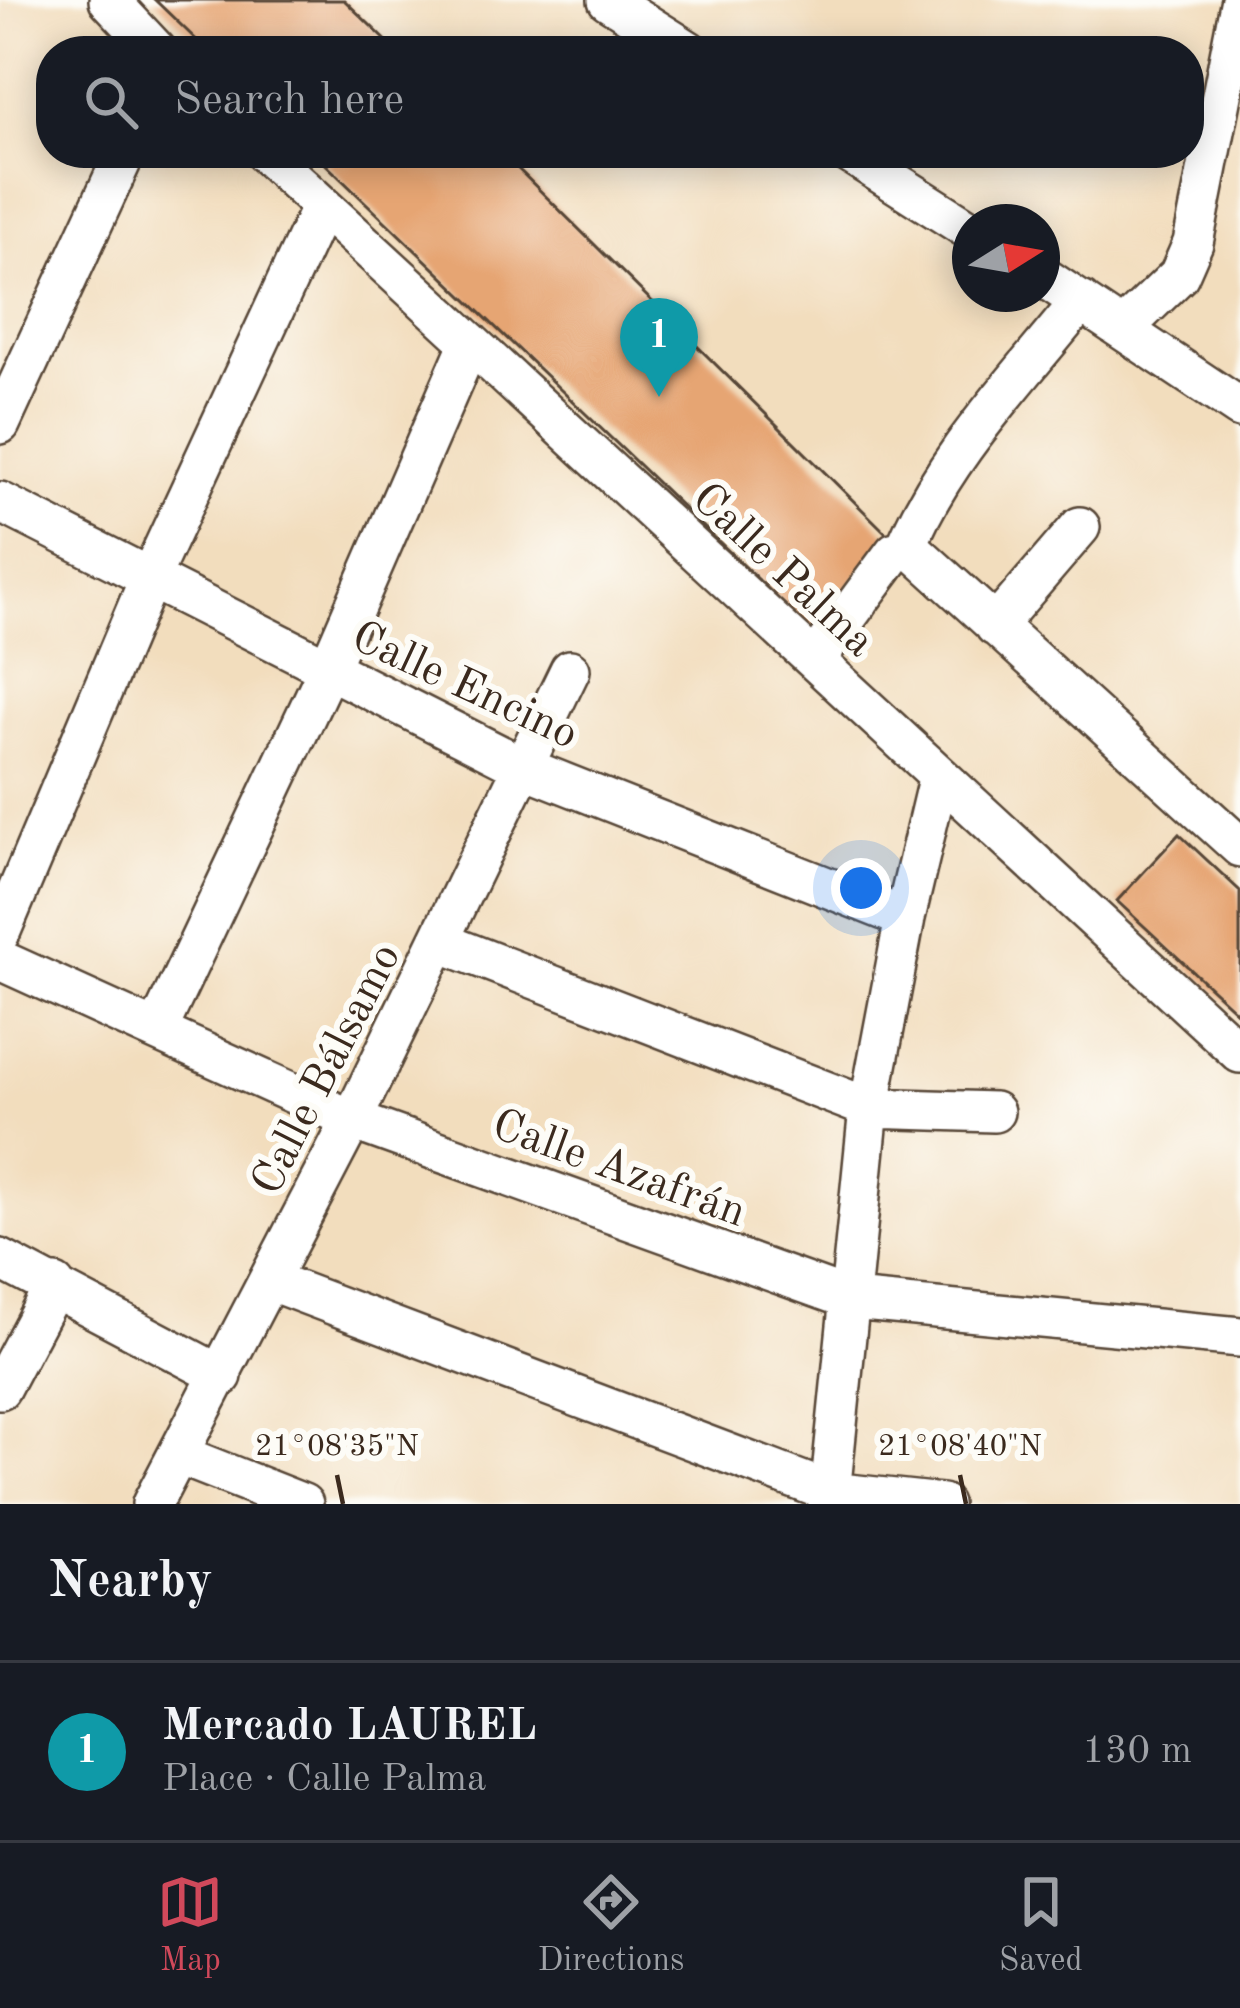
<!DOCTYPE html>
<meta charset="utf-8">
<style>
body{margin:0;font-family:"Old Standard TT",serif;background:#20242c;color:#f1f3f6}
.compass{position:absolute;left:952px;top:204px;width:108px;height:108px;border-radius:50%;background:#171b24;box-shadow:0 6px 30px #0003;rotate:79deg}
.you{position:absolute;left:861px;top:888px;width:42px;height:42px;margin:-30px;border:9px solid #fff;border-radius:50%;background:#1a73e8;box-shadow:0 0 0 18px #1a73e833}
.badge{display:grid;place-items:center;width:78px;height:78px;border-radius:50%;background:#d1495b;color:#fff;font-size:39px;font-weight:700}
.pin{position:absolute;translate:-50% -99px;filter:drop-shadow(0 3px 6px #0008)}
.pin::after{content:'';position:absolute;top:63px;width:42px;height:36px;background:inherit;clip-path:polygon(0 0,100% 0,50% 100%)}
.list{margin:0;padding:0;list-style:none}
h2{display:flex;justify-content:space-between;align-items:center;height:156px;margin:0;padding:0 48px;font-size:51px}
h2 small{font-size:39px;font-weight:400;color:#9ea1a6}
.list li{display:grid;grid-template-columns:78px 1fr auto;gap:36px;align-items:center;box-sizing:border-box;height:180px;padding:0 48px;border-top:3px solid #363941}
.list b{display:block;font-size:45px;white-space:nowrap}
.list p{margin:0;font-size:39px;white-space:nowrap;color:#9ea1a6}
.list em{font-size:39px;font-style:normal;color:#9ea1a6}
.icon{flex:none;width:66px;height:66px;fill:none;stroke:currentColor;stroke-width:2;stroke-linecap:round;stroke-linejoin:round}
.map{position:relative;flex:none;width:1240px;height:1504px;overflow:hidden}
.search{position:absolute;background:#171b24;box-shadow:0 6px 30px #0003;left:36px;right:36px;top:36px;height:132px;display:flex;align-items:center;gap:30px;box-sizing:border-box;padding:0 42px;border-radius:48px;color:#9ea1a6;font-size:45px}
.sheet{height:336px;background:#171b24}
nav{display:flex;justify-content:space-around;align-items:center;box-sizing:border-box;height:168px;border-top:3px solid #363941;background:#171b24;font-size:33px;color:#9ea1a6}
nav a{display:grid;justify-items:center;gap:6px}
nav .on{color:#d1495b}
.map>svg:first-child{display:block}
</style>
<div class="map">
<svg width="1240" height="1504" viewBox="0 0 1240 1504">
<rect width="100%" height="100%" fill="#fdfcf7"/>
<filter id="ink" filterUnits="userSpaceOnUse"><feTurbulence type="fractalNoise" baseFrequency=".00833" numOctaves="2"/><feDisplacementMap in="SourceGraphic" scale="24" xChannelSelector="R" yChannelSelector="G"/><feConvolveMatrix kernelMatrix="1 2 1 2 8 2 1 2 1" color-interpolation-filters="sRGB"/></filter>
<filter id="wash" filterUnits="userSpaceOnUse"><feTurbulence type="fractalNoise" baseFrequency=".004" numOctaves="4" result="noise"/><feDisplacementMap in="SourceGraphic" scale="48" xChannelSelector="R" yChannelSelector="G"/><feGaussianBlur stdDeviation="2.7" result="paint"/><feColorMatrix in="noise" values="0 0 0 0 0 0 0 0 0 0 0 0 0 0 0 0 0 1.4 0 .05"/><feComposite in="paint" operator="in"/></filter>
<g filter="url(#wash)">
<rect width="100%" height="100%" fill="#f2ddbd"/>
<g id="blocks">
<path fill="#e6a573" d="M 155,0 L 344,0 L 397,51 L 208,51 Z
M 314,153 L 502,153 L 890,537 L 812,631 Z
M 1179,834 L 1240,891 L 1240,1015 L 1117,901 Z"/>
</g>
</g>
<g filter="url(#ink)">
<use href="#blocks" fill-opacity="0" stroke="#564536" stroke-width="3"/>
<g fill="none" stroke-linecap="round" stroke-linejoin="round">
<defs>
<path id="minor" d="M 109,0 L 157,51
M 608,0 L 689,51
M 265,153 L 1240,1053
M 849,153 L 970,230
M 1042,276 L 1240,408
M 1124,328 L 1179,275 L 1193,243 L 1240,4
M 0,424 L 125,153
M 0,502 L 523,767 L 905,918
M 905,550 L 915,552 L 1240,847
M 905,550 C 942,457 1019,379 1081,301
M 995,626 L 1080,527
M 815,660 L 895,552 L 905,550
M 0,933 L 151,575 L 322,206
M 440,942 L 869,1108 L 994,1112
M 0,960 L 352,1120 L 852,1300 L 1240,1337
M 157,1031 L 327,671 L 470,342
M 0,1259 L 222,1376
M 271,1281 L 830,1492 L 942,1504
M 0,1389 L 55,1285
M 179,1455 L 303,1504
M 152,1504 L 352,1120 L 570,670
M 829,1504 L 869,1108 L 905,918 L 939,775"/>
</defs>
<use href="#minor" stroke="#564536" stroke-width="44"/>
<use href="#minor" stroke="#fff" stroke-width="39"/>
</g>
</g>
<path fill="none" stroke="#3b2a1e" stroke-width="4.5" d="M 337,1475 L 343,1504M 960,1475 L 966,1504"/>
<g text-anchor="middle" stroke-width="12" stroke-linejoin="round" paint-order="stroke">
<g font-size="45" fill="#3b2a1e" stroke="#fdfcf7">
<text transform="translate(785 568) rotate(43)" y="16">Calle Palma</text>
<text transform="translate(466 683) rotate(25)" y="16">Calle Encino</text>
<text transform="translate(324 1068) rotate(-63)" y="16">Calle Bálsamo</text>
<text transform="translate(620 1166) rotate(20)" y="16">Calle Azafrán</text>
</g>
</g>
<g font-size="30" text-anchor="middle" fill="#3b2a1e" stroke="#fdfcf7" stroke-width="12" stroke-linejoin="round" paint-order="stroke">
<text x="337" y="1455">21°08'35"N</text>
<text x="960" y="1455">21°08'40"N</text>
</g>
</svg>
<svg class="compass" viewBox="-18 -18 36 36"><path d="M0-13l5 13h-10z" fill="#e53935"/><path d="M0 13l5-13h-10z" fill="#9ea1a6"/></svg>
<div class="you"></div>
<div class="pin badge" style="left:659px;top:397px;background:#0f9aa8">1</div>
<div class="search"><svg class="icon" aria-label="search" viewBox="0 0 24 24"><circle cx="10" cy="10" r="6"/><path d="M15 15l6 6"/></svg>Search here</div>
</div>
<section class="sheet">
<h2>Nearby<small></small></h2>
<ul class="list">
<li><span class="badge" style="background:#0f9aa8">1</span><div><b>Mercado LAUREL</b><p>Place · Calle Palma</p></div><em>130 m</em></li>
</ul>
</section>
<nav>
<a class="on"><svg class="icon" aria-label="map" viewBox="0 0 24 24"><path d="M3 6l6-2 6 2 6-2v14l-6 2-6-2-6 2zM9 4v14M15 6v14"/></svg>Map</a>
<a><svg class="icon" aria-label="directions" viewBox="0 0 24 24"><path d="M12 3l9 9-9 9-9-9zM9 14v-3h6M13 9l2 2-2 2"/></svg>Directions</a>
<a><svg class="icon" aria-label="saved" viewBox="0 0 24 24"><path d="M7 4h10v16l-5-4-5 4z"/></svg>Saved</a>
</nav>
